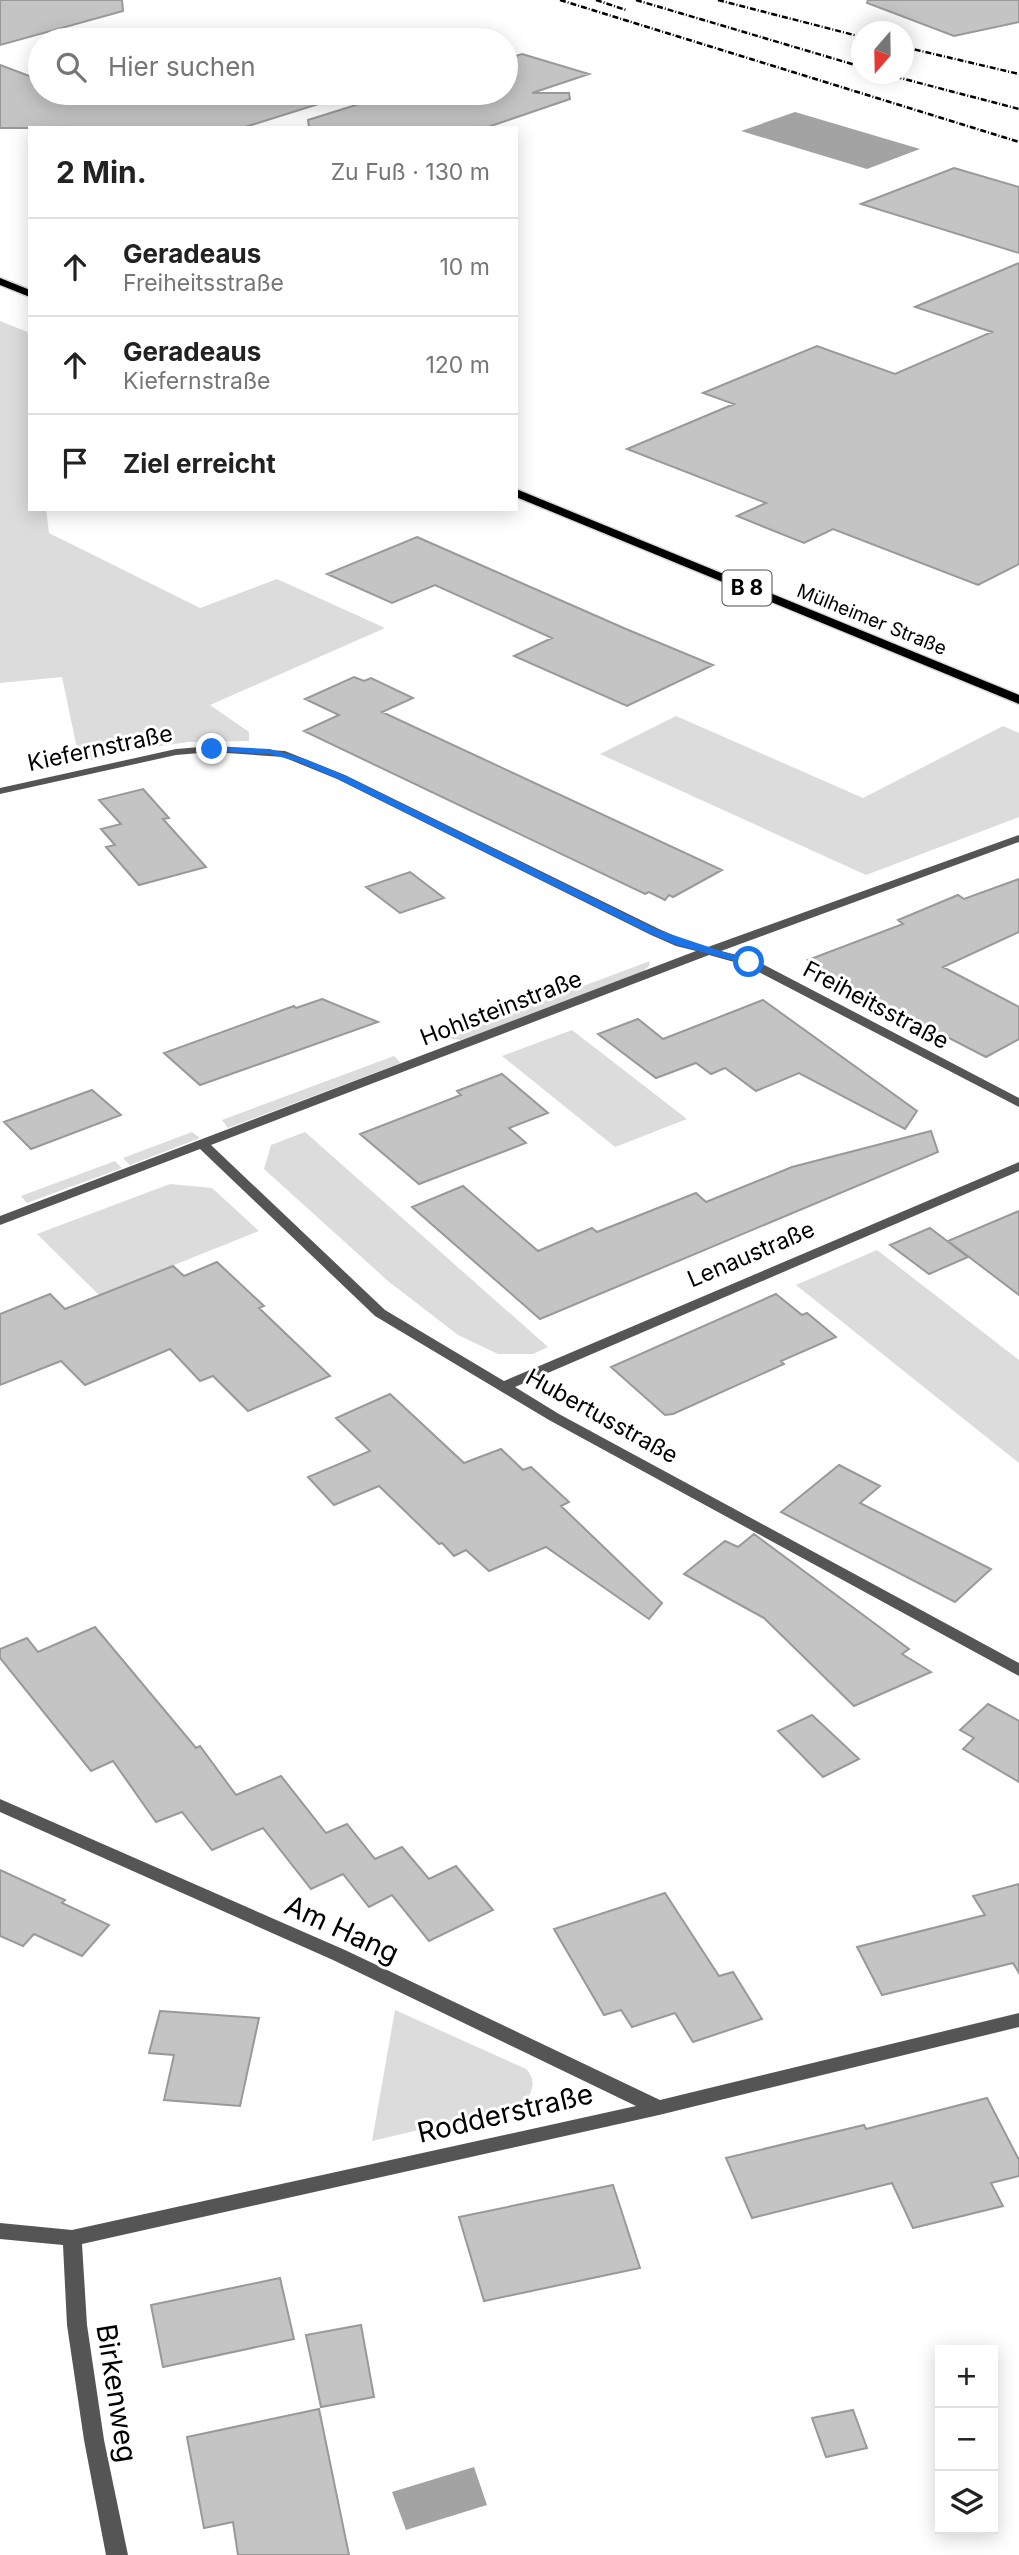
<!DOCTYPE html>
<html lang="de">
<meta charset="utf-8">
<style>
body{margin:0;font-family:Inter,sans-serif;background:#f2f2f2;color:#222}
.controls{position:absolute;right:21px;bottom:21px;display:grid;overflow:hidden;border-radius:0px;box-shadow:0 4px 18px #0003}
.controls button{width:63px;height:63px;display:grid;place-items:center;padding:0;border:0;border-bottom:2px solid #e0e0e0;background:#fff;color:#222;font:35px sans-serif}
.compass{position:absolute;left:851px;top:21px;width:63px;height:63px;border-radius:50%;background:#fff;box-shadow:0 4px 18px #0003;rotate:200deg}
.stop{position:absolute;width:21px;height:21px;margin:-16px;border:5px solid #1a73e8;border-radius:50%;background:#fff}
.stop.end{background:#1a73e8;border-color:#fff;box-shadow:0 2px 7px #0008}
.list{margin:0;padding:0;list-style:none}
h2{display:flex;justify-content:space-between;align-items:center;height:91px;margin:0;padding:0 28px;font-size:30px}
h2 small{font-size:23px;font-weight:400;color:#767676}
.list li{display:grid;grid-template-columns:46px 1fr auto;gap:21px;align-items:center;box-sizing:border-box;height:98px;padding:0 28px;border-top:2px solid #e0e0e0}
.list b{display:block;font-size:26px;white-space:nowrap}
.list p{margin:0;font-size:23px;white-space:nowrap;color:#767676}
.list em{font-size:23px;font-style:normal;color:#767676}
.icon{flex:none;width:38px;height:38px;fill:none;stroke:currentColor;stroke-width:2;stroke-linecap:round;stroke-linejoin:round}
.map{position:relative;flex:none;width:1019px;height:2555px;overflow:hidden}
.search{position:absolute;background:#fff;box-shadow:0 4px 18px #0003;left:28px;top:28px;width:490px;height:77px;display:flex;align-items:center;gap:18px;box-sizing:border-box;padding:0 24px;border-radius:38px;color:#767676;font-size:26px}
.panel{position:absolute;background:#fff;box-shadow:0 4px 18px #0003;left:28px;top:126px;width:490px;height:385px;border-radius:0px}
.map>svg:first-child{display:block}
</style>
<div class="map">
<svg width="1019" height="2555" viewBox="0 0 1019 2555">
<rect width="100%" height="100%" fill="#fff"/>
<path fill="#dcdcdc" d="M 0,321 L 30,333 L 30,509 L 46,509 L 49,533 L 200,608 L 277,579 L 385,628 L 210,705 L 249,732 L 249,741 L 188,742 L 135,750 L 80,763 L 62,677 L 0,683 Z
M 676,716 L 863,798 L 1003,726 L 1019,733 L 1019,817 L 866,875 L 600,754 Z
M 650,961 L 649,966 L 640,974 L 461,1040 L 445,1038 Z
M 572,1030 L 687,1119 L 615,1147 L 502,1056 Z
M 394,1056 L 401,1063 L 228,1128 L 222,1120 Z
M 192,1132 L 200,1138 L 130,1165 L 123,1158 Z
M 305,1132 L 548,1347 L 533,1354 L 498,1354 L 458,1335 L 388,1281 L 264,1169 L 271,1145 Z
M 115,1161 L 122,1168 L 27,1203 L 21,1196 Z
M 170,1184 L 212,1188 L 259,1231 L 99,1295 L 37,1234 Z
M 877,1250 L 1019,1360 L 1019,1463 L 796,1285 Z
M 395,2010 L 526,2069 C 538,2081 532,2095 521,2106 L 372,2141 Z"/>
<path fill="#a3a3a3" d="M 795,112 L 920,149 L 867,169 L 741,131 Z
M 474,2467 L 487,2505 L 406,2530 L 392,2492 Z"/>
<path fill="#c4c4c4" stroke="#999" stroke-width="2" d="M 0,0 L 122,0 L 123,11 L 0,45 Z
M 868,0 L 1019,0 L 1019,22 L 954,36 L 867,3 Z
M 522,54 L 589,74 L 532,93 L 569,93 L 570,99 L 485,128 L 309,128 L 308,120 L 394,93 L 506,93 L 506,59 Z
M 0,65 L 40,80 L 40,93 L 327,93 L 328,101 L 242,128 L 0,128 Z
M 954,168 L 1019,187 L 1019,253 L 861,204 Z
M 1019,263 L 1019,564 L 978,585 L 833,529 L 804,543 L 737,516 L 766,503 L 627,449 L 734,404 L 703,393 L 817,346 L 895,374 L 992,332 L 915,307 Z
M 417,537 L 626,629 L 713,665 L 627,706 L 514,656 L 552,638 L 435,585 L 392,603 L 327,574 Z
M 354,677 L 364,681 L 371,678 L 413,698 L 382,712 L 722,870 L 673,897 L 669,895 L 665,900 L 649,892 L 645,894 L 304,731 L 339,715 L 305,699 Z
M 143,789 L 169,818 L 163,819 L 206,867 L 139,885 L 106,847 L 115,845 L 101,829 L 121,824 L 99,800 Z
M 410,872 L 444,898 L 400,913 L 366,887 Z
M 1019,879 L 1019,932 L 943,967 L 1019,1007 L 1019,1039 L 986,1057 L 842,983 L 808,960 L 903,924 L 898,920 L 958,895 L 964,899 Z
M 322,999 L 378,1022 L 200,1085 L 164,1053 L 294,1006 L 296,1008 Z
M 763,1000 L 917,1111 L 905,1129 L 799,1073 L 756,1091 L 725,1068 L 711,1074 L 696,1063 L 656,1078 L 598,1034 L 638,1019 L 663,1039 Z
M 502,1074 L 548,1113 L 509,1128 L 526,1143 L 419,1184 L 360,1134 L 461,1095 L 457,1091 Z
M 92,1090 L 121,1115 L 31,1149 L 4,1122 Z
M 931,1131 L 938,1152 L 540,1319 L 412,1207 L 463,1186 L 538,1251 L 592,1228 L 597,1232 L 696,1193 L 706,1202 L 792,1167 Z
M 1019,1211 L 1019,1295 L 948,1241 Z
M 930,1228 L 968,1257 L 929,1274 L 890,1245 Z
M 217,1262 L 264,1306 L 259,1308 L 330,1376 L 248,1411 L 213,1376 L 200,1381 L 170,1349 L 85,1385 L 61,1361 L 0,1385 L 0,1314 L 50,1294 L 65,1309 L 173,1266 L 184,1276 Z
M 776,1294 L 802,1315 L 807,1313 L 836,1337 L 781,1361 L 784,1364 L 673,1414 L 665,1415 L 611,1367 Z
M 390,1394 L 464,1463 L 501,1449 L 523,1470 L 531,1467 L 569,1502 L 561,1506 L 662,1603 L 649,1619 L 546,1547 L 489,1571 L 466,1550 L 454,1556 L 442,1543 L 439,1544 L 379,1486 L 334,1505 L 308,1477 L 370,1451 L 336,1418 Z
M 839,1465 L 880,1486 L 860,1503 L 991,1569 L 955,1602 L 781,1512 Z
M 754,1534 L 909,1649 L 902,1654 L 931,1672 L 854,1706 L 764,1618 L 684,1574 L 725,1541 L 738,1547 Z
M 95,1627 L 196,1748 L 200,1746 L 236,1795 L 281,1776 L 326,1833 L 347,1824 L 375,1859 L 402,1847 L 429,1879 L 456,1866 L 493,1910 L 429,1941 L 392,1895 L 369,1907 L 343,1874 L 311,1889 L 263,1828 L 212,1850 L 182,1812 L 156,1822 L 113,1761 L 91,1771 L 0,1658 L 0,1649 L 27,1638 L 38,1652 Z
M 988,1704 L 1019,1721 L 1019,1782 L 963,1749 L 974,1738 L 960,1730 Z
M 812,1715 L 859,1759 L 823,1777 L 778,1731 Z
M 0,1870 L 65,1900 L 62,1903 L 109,1925 L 82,1956 L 34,1934 L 23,1946 L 0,1936 Z
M 1019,1884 L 1019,1973 L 1013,1963 L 882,1995 L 857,1947 L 985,1915 L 973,1896 Z
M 665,1893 L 719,1976 L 733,1972 L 762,2019 L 693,2042 L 675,2013 L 632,2027 L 621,2010 L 604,2015 L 554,1929 Z
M 160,2011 L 259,2018 L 240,2106 L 164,2100 L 174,2055 L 149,2053 Z
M 987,2098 L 1019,2160 L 1019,2176 L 991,2183 L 1003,2206 L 913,2228 L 892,2183 L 752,2218 L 726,2158 L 864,2125 L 866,2129 Z
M 613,2185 L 640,2268 L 484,2301 L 459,2217 Z
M 280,2278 L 294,2339 L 163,2367 L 151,2305 Z
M 361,2325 L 374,2397 L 321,2407 L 306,2335 Z
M 319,2409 L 349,2555 L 238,2555 L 233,2522 L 204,2528 L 187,2437 Z
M 853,2410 L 867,2448 L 826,2457 L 812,2418 Z"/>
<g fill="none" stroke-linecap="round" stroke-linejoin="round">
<defs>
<path id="primary" d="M 0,278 L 30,290 L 30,297 L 0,285 Z
M 516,489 L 1019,695 L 1019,704 L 516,497 Z"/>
</defs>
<use href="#primary" stroke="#dbdbdb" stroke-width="3"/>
<path fill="#555" fill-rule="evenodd" d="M 212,746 L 285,751 L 345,775 L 659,929 L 684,940 L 708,947 L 1019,835 L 1019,842 L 721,951 L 753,959 L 1019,1098 L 1019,1107 L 745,965 L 709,955 L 211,1145 L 385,1310 L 504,1381 L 1019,1162 L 1019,1171 L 515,1387 L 559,1414 L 1019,1663 L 1019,1676 L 549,1420 L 375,1316 L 200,1149 L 0,1225 L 0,1216 L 696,951 L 676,946 L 651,935 L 337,779 L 283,757 L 212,752 L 176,755 L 0,794 L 0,788 L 176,749 Z
M 0,1799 L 345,1950 L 660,2100 L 1019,2013 L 1019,2027 L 659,2115 L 82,2244 L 87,2325 L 104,2440 L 128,2555 L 106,2555 L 84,2440 L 67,2325 L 63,2245 L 0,2239 L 0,2223 L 72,2230 L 636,2106 L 333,1960 L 0,1812 Z"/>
<use href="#primary" fill="#000" fill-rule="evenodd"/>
<path stroke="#000" stroke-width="2.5" stroke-dasharray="6 2 1 2" stroke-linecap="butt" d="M 560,0 L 1019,142
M 596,0 L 626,10
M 636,0 L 862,67
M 718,0 L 862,37
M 904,47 L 1019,74
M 885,74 L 1019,109"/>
</g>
<path fill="#1a73e8" d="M 212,746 L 270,749 L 305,759 L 344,775 L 658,930 L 754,962 L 746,964 L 677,945 L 651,934 L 338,779 L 299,762 L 270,754 L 209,751 L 209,747 Z"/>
<g text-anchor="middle" stroke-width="6" stroke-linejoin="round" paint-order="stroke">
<g font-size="19" fill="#000" stroke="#fff">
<text transform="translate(872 619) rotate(22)" y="7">Mülheimer Straße</text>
</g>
<rect fill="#fff" stroke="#4c4c4c" stroke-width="2" x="722.5" y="570.5" width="49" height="35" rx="5"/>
<g font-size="21" font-weight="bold" fill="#000">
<text x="747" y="595">B 8</text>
</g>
<g font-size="23" fill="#000" stroke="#fff">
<text transform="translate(100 748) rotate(-12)" y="8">Kiefernstraße</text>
<text transform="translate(876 1005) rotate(28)" y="8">Freiheitsstraße</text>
<text transform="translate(501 1008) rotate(-21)" y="8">Hohlsteinstraße</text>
<text transform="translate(751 1254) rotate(-23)" y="8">Lenaustraße</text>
<text transform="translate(602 1416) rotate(29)" y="8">Hubertusstraße</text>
</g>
<g font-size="28" fill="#000" stroke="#fff">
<text transform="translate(342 1929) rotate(25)" y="10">Am Hang</text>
<text transform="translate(505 2113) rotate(-13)" y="10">Rodderstraße</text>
<text transform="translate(117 2393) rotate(81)" y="10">Birkenweg</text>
</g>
</g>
</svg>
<div class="controls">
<button>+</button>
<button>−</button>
<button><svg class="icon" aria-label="layers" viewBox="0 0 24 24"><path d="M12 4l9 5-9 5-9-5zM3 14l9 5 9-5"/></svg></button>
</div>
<svg class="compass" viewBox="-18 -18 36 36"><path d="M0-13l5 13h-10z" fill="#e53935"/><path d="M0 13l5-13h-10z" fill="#767676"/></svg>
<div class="stop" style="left:749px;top:962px"></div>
<div class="stop end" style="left:212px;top:749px"></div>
<div class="search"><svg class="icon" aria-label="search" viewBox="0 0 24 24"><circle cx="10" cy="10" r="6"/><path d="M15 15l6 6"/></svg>Hier suchen</div>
<section class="panel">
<h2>2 Min.<small>Zu Fuß · 130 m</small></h2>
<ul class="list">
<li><svg class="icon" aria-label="ahead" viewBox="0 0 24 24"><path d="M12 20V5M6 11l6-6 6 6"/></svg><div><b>Geradeaus</b><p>Freiheitsstraße</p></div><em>10 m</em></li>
<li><svg class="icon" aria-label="ahead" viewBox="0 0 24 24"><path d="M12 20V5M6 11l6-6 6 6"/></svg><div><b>Geradeaus</b><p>Kiefernstraße</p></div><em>120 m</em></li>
<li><svg class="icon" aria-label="arrive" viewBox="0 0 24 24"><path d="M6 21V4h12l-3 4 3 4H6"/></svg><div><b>Ziel erreicht</b></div></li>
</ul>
</section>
</div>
